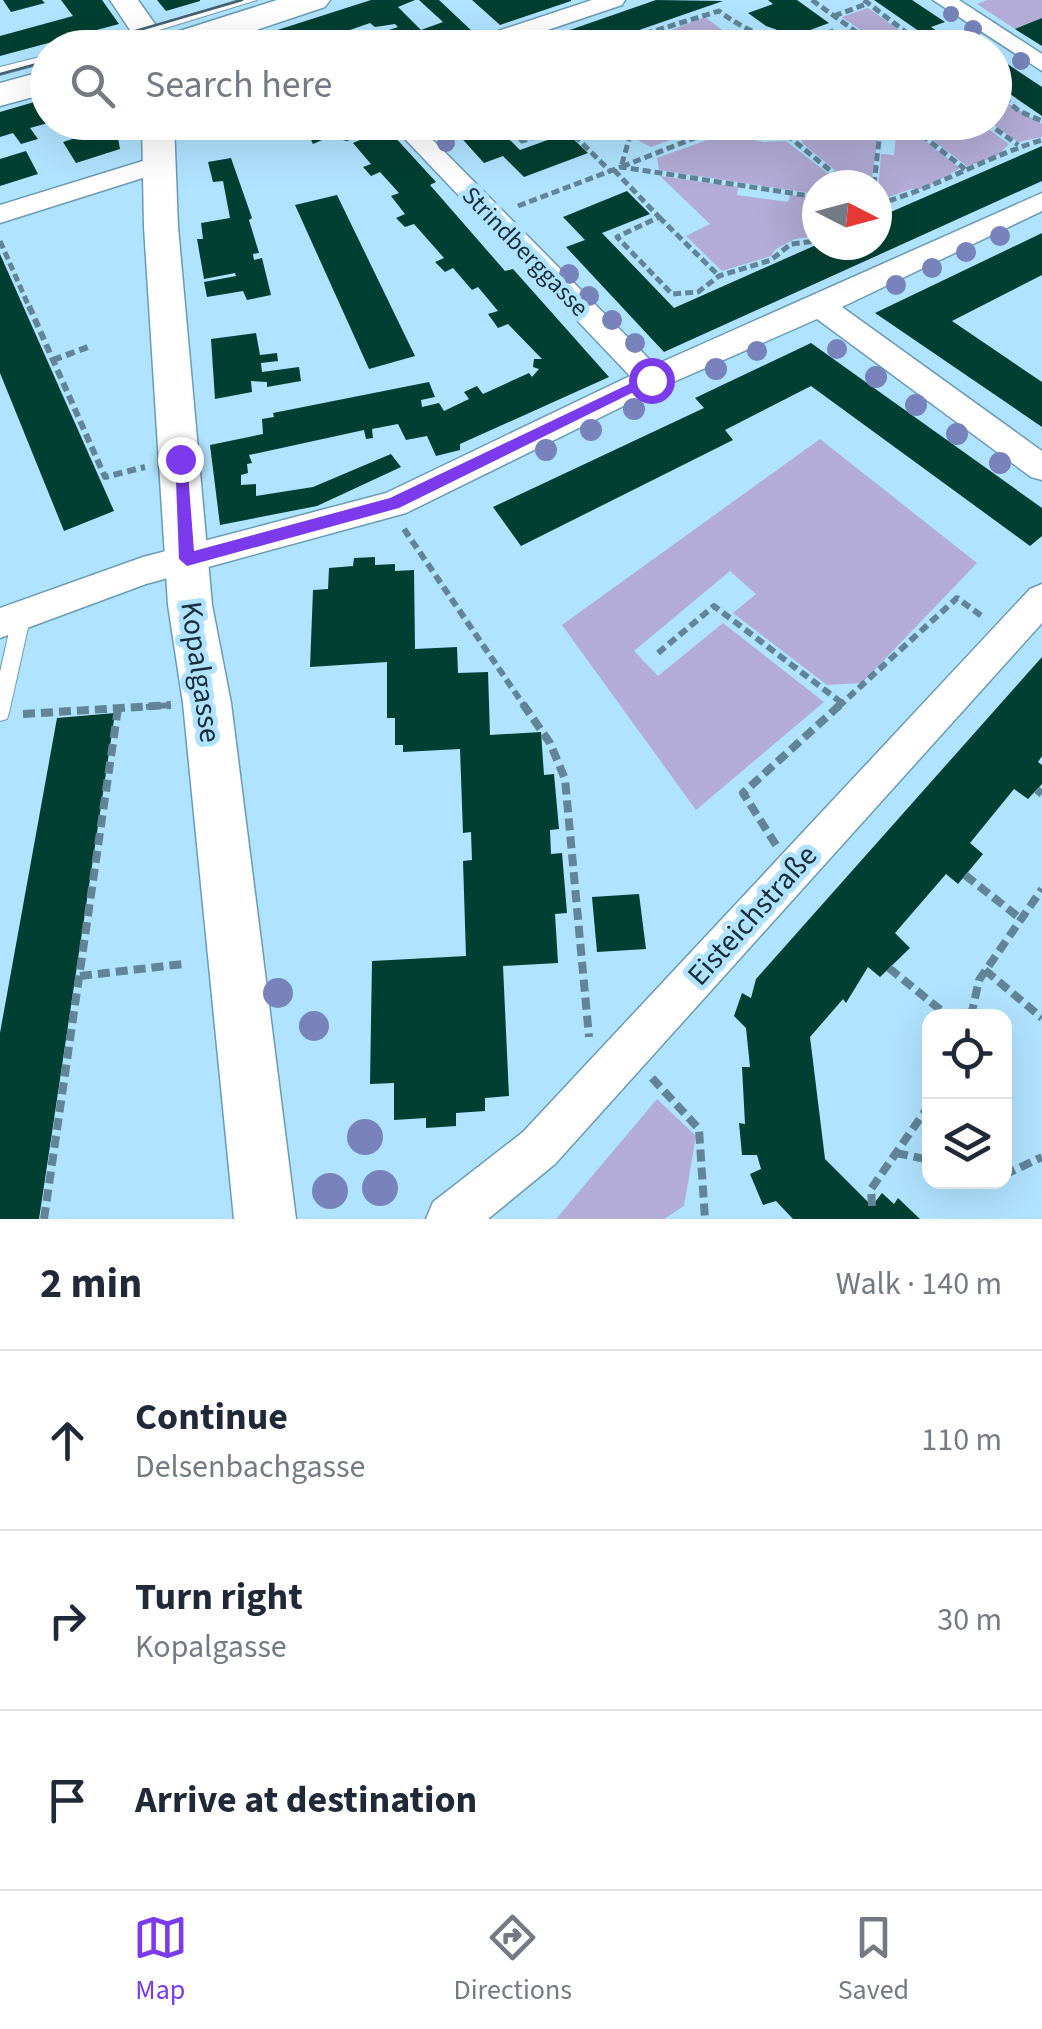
<!DOCTYPE html>
<meta charset="utf-8">
<style>
body{margin:0;font-family:"Source Sans 3",sans-serif;background:#f6f6f7;color:#1f2937}
.controls{position:absolute;right:30px;bottom:30px;display:grid;overflow:hidden;border-radius:20px;box-shadow:0 10px 40px #0002}
.controls button{width:90px;height:90px;display:grid;place-items:center;padding:0;border:0;border-bottom:2px solid #e0e1e3;background:#fff;color:#1f2937;font:50px sans-serif}
.compass{position:absolute;left:802px;top:170px;width:90px;height:90px;border-radius:50%;background:#fff;box-shadow:0 10px 40px #0002;rotate:96deg}
.stop{position:absolute;width:30px;height:30px;margin:-22px;border:8px solid #7c3aed;border-radius:50%;background:#fff}
.stop.end{background:#7c3aed;border-color:#fff;box-shadow:0 2px 10px #0008}
.list{margin:0;padding:0;list-style:none}
h2{display:flex;justify-content:space-between;align-items:center;height:130px;margin:0;padding:0 40px;font-size:42px}
h2 small{font-size:32px;font-weight:400;color:#747a83}
.list li{display:grid;grid-template-columns:65px 1fr auto;gap:30px;align-items:center;box-sizing:border-box;height:180px;padding:0 40px;border-top:2px solid #e0e1e3}
.list b{display:block;font-size:38px;white-space:nowrap}
.list p{margin:0;font-size:32px;white-space:nowrap;color:#747a83}
.list em{font-size:32px;font-style:normal;color:#747a83}
.icon{flex:none;width:55px;height:55px;fill:none;stroke:currentColor;stroke-width:2;stroke-linecap:round;stroke-linejoin:round}
.map{position:relative;flex:none;width:1042px;height:1219px;overflow:hidden}
.search{position:absolute;background:#fff;box-shadow:0 10px 40px #0002;left:30px;right:30px;top:30px;height:110px;display:flex;align-items:center;gap:25px;box-sizing:border-box;padding:0 35px;border-radius:55px;color:#747a83;font-size:38px}
.sheet{height:670px;background:#fff}
nav{display:flex;justify-content:space-around;align-items:center;box-sizing:border-box;height:140px;border-top:2px solid #e0e1e3;background:#fff;font-size:28px;color:#747a83}
nav a{display:grid;justify-items:center;gap:5px}
nav .on{color:#7c3aed}
.map>svg:first-child{display:block}
</style>
<div class="map">
<svg width="1042" height="1219" viewBox="0 0 1042 1219">
<rect width="100%" height="100%" fill="#b0e3ff"/>
<path fill="#b2acd6" d="M 987,0 L 1042,0 L 1042,18 L 1015,29 L 977,4 Z
M 868,8 L 902,32 L 877,42 L 842,17 Z
M 705,17 L 737,41 L 805,47 L 685,47 L 666,32 Z
M 996,96 L 1042,124 L 1042,137 L 1018,142 L 991,123 L 994,122 Z
M 928,122 L 980,123 L 1009,144 L 996,157 L 967,166 L 919,130 L 919,126 Z
M 637,123 L 637,122 L 709,123 L 707,127 L 651,147 L 633,138 Z
M 806,123 L 840,123 L 838,135 L 862,139 L 865,123 L 880,124 L 871,185 L 853,185 L 802,143 Z
M 897,127 L 909,128 L 960,168 L 924,189 L 911,189 L 886,198 L 878,191 L 881,154 L 894,155 Z
M 724,134 L 764,142 L 786,141 L 843,185 L 817,185 L 817,194 L 659,170 L 657,158 Z
M 660,176 L 738,187 L 737,195 L 788,202 L 790,195 L 817,198 L 817,236 L 795,239 L 776,249 L 771,256 L 722,271 L 686,236 L 710,224 Z
M 820,439 L 977,563 L 862,683 L 827,685 L 733,613 L 756,594 L 730,571 L 634,651 L 658,676 L 723,623 L 824,702 L 696,810 L 562,625 Z
M 657,1099 L 696,1136 L 684,1206 L 664,1219 L 556,1219 Z"/>
<path fill="#003f31" d="M 3,0 L 42,0 L 45,3 L 11,12 Z
M 61,0 L 102,0 L 119,24 L 0,56 L 0,36 L 73,16 Z
M 157,0 L 200,0 L 200,1 L 166,11 Z
M 371,0 L 415,0 L 398,7 L 421,30 L 443,22 L 419,0 L 439,0 L 474,33 L 427,48 L 351,48 L 375,40 L 372,37 L 390,35 L 386,31 L 398,27 L 395,24 L 375,27 L 370,23 L 347,31 L 356,41 L 343,45 L 332,35 L 310,42 L 315,48 L 221,48 Z
M 472,0 L 571,0 L 571,1 L 500,25 Z
M 656,0 L 723,1 L 587,48 L 518,48 Z
M 768,0 L 797,0 L 829,23 L 805,32 L 786,33 L 766,26 L 748,13 L 773,4 Z
M 874,0 L 912,0 L 945,22 L 931,27 L 961,48 L 895,48 L 926,36 Z
M 1042,18 L 1042,46 L 1015,29 Z
M 994,55 L 1042,87 L 1042,116 L 994,83 Z
M 48,98 L 48,123 L 30,128 L 38,139 L 21,144 L 13,133 L 0,137 L 0,112 Z
M 80,122 L 115,122 L 120,149 L 76,163 L 63,142 L 82,136 Z
M 302,122 L 381,122 L 436,182 L 430,185 L 505,271 L 513,269 L 609,377 L 460,444 L 460,450 L 436,456 L 427,436 L 406,440 L 398,424 L 372,429 L 373,438 L 366,439 L 364,430 L 249,455 L 252,463 L 247,464 L 248,473 L 241,475 L 241,485 L 256,484 L 256,496 L 313,487 L 391,454 L 401,467 L 317,506 L 220,525 L 210,445 L 263,434 L 262,419 L 274,417 L 273,413 L 429,382 L 435,397 L 421,400 L 422,407 L 439,403 L 444,411 L 469,399 L 464,392 L 477,386 L 483,394 L 529,373 L 532,377 L 539,369 L 533,367 L 534,359 L 542,359 L 508,324 L 498,328 L 488,314 L 498,311 L 478,287 L 472,290 L 453,268 L 445,272 L 435,262 L 444,258 L 414,224 L 405,227 L 396,218 L 405,214 L 391,196 L 399,193 L 380,172 L 371,176 L 363,167 L 371,164 L 353,143 L 360,140 L 352,136 L 348,141 L 336,139 L 338,133 L 313,144 Z
M 447,122 L 492,122 L 520,150 L 567,133 L 588,153 L 524,177 L 503,156 L 484,163 Z
M 1042,146 L 1042,181 L 664,352 L 566,247 L 585,240 L 563,217 L 627,191 L 650,214 L 602,233 L 674,308 L 816,245 L 877,245 L 877,218 Z
M 26,151 L 38,174 L 0,186 L 0,159 Z
M 231,158 L 252,218 L 249,220 L 259,253 L 253,254 L 254,260 L 262,258 L 271,295 L 247,300 L 243,291 L 207,297 L 204,282 L 236,276 L 235,273 L 204,279 L 197,239 L 203,239 L 201,223 L 230,218 L 223,181 L 213,182 L 208,162 Z
M 337,195 L 415,356 L 369,369 L 295,205 Z
M 1042,233 L 1042,275 L 952,321 L 1042,382 L 1042,427 L 875,313 Z
M 0,254 L 114,511 L 64,531 L 0,373 Z
M 256,333 L 260,355 L 277,353 L 278,361 L 261,363 L 262,372 L 299,367 L 301,381 L 267,387 L 267,382 L 251,381 L 252,392 L 215,399 L 211,339 Z
M 811,343 L 1042,508 L 1042,536 L 1030,546 L 811,386 L 725,430 L 733,440 L 521,546 L 493,507 L 704,408 L 695,398 Z
M 375,557 L 375,565 L 395,564 L 395,571 L 414,570 L 415,649 L 457,647 L 458,673 L 488,672 L 490,735 L 541,732 L 544,775 L 554,774 L 559,829 L 550,830 L 551,854 L 562,853 L 567,913 L 555,914 L 558,963 L 503,966 L 509,1096 L 485,1098 L 485,1111 L 456,1113 L 456,1126 L 426,1128 L 426,1118 L 394,1120 L 394,1083 L 370,1084 L 372,961 L 466,956 L 463,861 L 472,860 L 471,832 L 463,833 L 460,749 L 403,752 L 403,745 L 395,745 L 395,718 L 387,718 L 387,662 L 310,667 L 313,590 L 328,589 L 329,568 L 353,566 L 354,558 Z
M 1042,657 L 1042,756 L 1038,762 L 1042,765 L 1042,784 L 1028,799 L 1014,789 L 970,843 L 983,854 L 958,884 L 946,874 L 895,933 L 910,948 L 880,977 L 868,967 L 846,1003 L 843,999 L 810,1037 L 825,1159 L 872,1206 L 882,1193 L 894,1204 L 898,1198 L 920,1219 L 793,1219 L 776,1201 L 763,1205 L 750,1174 L 761,1169 L 757,1155 L 742,1155 L 739,1123 L 745,1124 L 742,1067 L 750,1067 L 746,1028 L 734,1016 L 742,993 L 751,998 L 756,979 Z
M 115,713 L 39,1219 L 0,1219 L 0,1033 L 57,718 Z
M 639,894 L 646,949 L 597,952 L 592,897 Z"/>
<g fill="none" stroke-linecap="round" stroke-linejoin="round">
<defs>
<path id="service" d="M 239,0 L 257,0 L 101,48 L 82,48 Z
M 48,55 L 48,62 L 0,75 L 0,67 Z
M 22,607 L 28,609 L 31,614 L 9,713 L 7,719 L 0,721 L 0,672 L 13,614 L 16,609 Z"/>
<path id="minor" d="M 592,0 L 625,0 L 622,5 L 494,48 L 459,48 L 462,43 Z
M 933,0 L 959,0 L 1042,54 L 1042,71 Z
M 389,122 L 415,122 L 655,365 L 1042,193 L 1042,211 L 842,307 L 1042,451 L 1042,480 L 1031,477 L 817,319 L 662,387 L 406,513 L 146,584 L 0,638 L 0,608 L 143,557 L 386,493 L 630,376 Z
M 159,156 L 168,158 L 172,164 L 168,170 L 0,223 L 0,205 Z
M 1042,584 L 1042,623 L 555,1164 L 488,1219 L 426,1219 L 433,1202 L 523,1132 L 1030,589 Z"/>
<path id="tertiary" d="M 110,0 L 138,0 L 172,48 L 142,48 Z
M 142,122 L 174,122 L 178,227 L 212,605 L 231,703 L 296,1219 L 234,1219 L 183,703 L 168,605 L 144,227 Z"/>
<path id="primary" d="M 277,0 L 330,0 L 325,7 L 202,48 L 146,48 L 151,40 Z
M 48,70 L 48,93 L 0,106 L 0,83 Z"/>
</defs>
<use href="#service" stroke="#6a9bb4" stroke-width="2"/>
<use href="#minor" stroke="#6a9bb4" stroke-width="3"/>
<use href="#tertiary" stroke="#6a9bb4" stroke-width="3"/>
<use href="#primary" stroke="#6a9bb4" stroke-width="3"/>
<path stroke="#618497" stroke-width="5" stroke-dasharray="8 4" stroke-linecap="butt" d="M 812,0 L 877,47
M 864,0 L 907,33 L 878,47
M 834,16 L 869,3
M 907,33 L 923,33
M 599,48 L 719,11 C 759,41 789,46 836,30
M 656,48 L 661,32 L 679,48
M 994,90 L 1019,111 L 1042,121
M 503,122 L 522,141 L 567,128 L 610,171
M 634,122 L 621,167 L 735,122
M 740,122 L 759,129 L 783,122
M 889,122 L 910,126 L 965,169
M 986,122 L 1018,145
M 777,127 L 848,185
M 188,130 L 213,122
M 190,136 L 249,122
M 614,170 L 659,217 L 617,237 L 672,294 L 698,292 L 719,276 L 771,260 L 791,244 L 817,241
M 874,185 L 881,122
M 877,204 C 935,189 985,157 1042,140
M 518,206 L 621,167 L 817,197
M 659,217 L 719,276
M 0,241 L 30,309"/>
<path stroke="#618497" stroke-width="6" stroke-dasharray="9 5" stroke-linecap="butt" d="M 29,306 L 105,477 L 145,467
M 53,360 L 88,347
M 404,529 L 525,707
M 658,653 L 714,606 L 842,703
M 146,707 L 171,705
M 838,707 L 957,598 L 983,617"/>
<path stroke="#618497" stroke-width="8" stroke-dasharray="12 6" stroke-linecap="butt" d="M 523,704 L 550,743 L 565,779 L 589,1037
M 23,714 L 171,705
M 1037,790 L 1042,794
M 776,845 L 743,793 L 841,704
M 965,875 L 1021,919
M 889,968 L 948,1016
M 985,970 L 1042,1018
M 80,976 L 183,964
M 971,1016 L 979,980 L 1042,889
M 652,1078 L 699,1129 L 705,1219
M 896,1153 L 930,1160
M 1004,1175 L 1042,1157
M 872,1206 L 871,1189 L 930,1104
M 44,1219 L 118,708"/>
<use href="#service" fill="#fff" fill-rule="evenodd"/>
<use href="#minor" fill="#fff" fill-rule="evenodd"/>
<use href="#tertiary" fill="#fff" fill-rule="evenodd"/>
<use href="#primary" fill="#fff" fill-rule="evenodd"/>
<path stroke="#436170" stroke-width="2.5" d="M 77,48 L 242,0
M 0,74 L 48,61"/>
</g>
<g fill="#7783ba">
<circle cx="951" cy="14" r="8"/>
<circle cx="973" cy="29" r="9"/>
<circle cx="1021" cy="61" r="9"/>
<circle cx="446" cy="143" r="9"/>
<circle cx="1000" cy="236" r="10"/>
<circle cx="966" cy="252" r="10"/>
<circle cx="932" cy="268" r="10"/>
<circle cx="569" cy="274" r="10"/>
<circle cx="896" cy="285" r="10"/>
<circle cx="589" cy="296" r="10"/>
<circle cx="612" cy="320" r="10"/>
<circle cx="635" cy="343" r="10"/>
<circle cx="837" cy="349" r="10"/>
<circle cx="757" cy="351" r="10"/>
<circle cx="716" cy="369" r="11"/>
<circle cx="876" cy="377" r="11"/>
<circle cx="916" cy="405" r="11"/>
<circle cx="634" cy="409" r="11"/>
<circle cx="591" cy="430" r="11"/>
<circle cx="957" cy="434" r="11"/>
<circle cx="546" cy="450" r="11"/>
<circle cx="1000" cy="463" r="11"/>
<circle cx="278" cy="993" r="15"/>
<circle cx="314" cy="1026" r="15"/>
<circle cx="365" cy="1137" r="18"/>
<circle cx="380" cy="1188" r="18"/>
<circle cx="330" cy="1191" r="18"/>
</g>
<path fill="#7c3aed" d="M 646,376 L 658,380 L 399,508 L 187,566 L 179,559 L 175,455 L 180,453 L 187,459 L 194,551 L 390,498 Z"/>
<g text-anchor="middle" stroke-width="10" stroke-linejoin="round" paint-order="stroke">
<g font-size="25" fill="#182d37" stroke="#b0e3ff">
<text transform="translate(526 251) rotate(46)" y="9">Strindberggasse</text>
</g>
<g font-size="30" fill="#182d37" stroke="#b0e3ff">
<text transform="translate(201 672) rotate(82)" y="10">Kopalgasse</text>
<text transform="translate(752 915) rotate(-48)" y="10">Eisteichstraße</text>
</g>
</g>
</svg>
<div class="controls">
<button><svg class="icon" aria-label="locate" viewBox="0 0 24 24"><circle cx="12" cy="12" r="6"/><path d="M12 2v4M12 18v4M2 12h4M18 12h4"/></svg></button>
<button><svg class="icon" aria-label="layers" viewBox="0 0 24 24"><path d="M12 4l9 5-9 5-9-5zM3 14l9 5 9-5"/></svg></button>
</div>
<svg class="compass" viewBox="-18 -18 36 36"><path d="M0-13l5 13h-10z" fill="#e53935"/><path d="M0 13l5-13h-10z" fill="#747a83"/></svg>
<div class="stop" style="left:651px;top:380px"></div>
<div class="stop end" style="left:180px;top:459px"></div>
<div class="search"><svg class="icon" aria-label="search" viewBox="0 0 24 24"><circle cx="10" cy="10" r="6"/><path d="M15 15l6 6"/></svg>Search here</div>
</div>
<section class="sheet">
<h2>2 min<small>Walk · 140 m</small></h2>
<ul class="list">
<li><svg class="icon" aria-label="ahead" viewBox="0 0 24 24"><path d="M12 20V5M6 11l6-6 6 6"/></svg><div><b>Continue</b><p>Delsenbachgasse</p></div><em>110 m</em></li>
<li><svg class="icon" aria-label="right" viewBox="0 0 24 24"><path d="M7 20v-9h11M14 6l5 5-5 5"/></svg><div><b>Turn right</b><p>Kopalgasse</p></div><em>30 m</em></li>
<li><svg class="icon" aria-label="arrive" viewBox="0 0 24 24"><path d="M6 21V4h12l-3 4 3 4H6"/></svg><div><b>Arrive at destination</b></div></li>
</ul>
</section>
<nav>
<a class="on"><svg class="icon" aria-label="map" viewBox="0 0 24 24"><path d="M3 6l6-2 6 2 6-2v14l-6 2-6-2-6 2zM9 4v14M15 6v14"/></svg>Map</a>
<a><svg class="icon" aria-label="directions" viewBox="0 0 24 24"><path d="M12 3l9 9-9 9-9-9zM9 14v-3h6M13 9l2 2-2 2"/></svg>Directions</a>
<a><svg class="icon" aria-label="saved" viewBox="0 0 24 24"><path d="M7 4h10v16l-5-4-5 4z"/></svg>Saved</a>
</nav>
